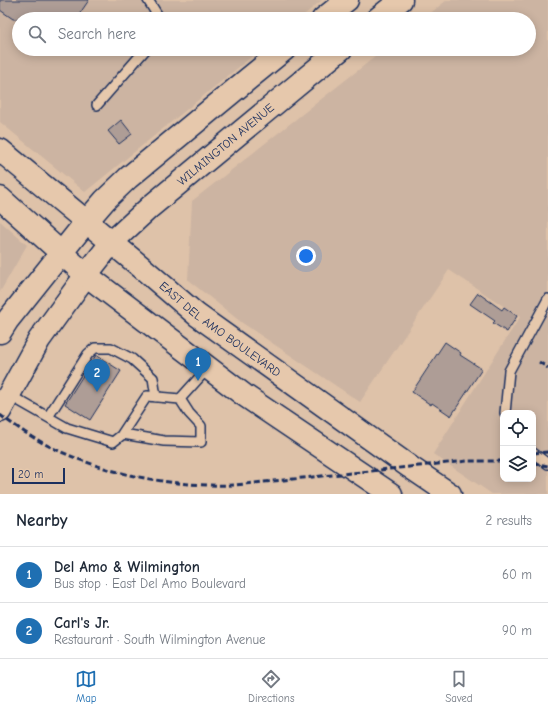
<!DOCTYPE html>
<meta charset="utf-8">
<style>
body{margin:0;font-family:"Comic Neue",sans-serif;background:#f2f2f3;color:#1f2937}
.controls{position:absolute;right:12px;bottom:12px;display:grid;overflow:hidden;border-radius:8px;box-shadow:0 2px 10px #0003}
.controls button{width:36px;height:36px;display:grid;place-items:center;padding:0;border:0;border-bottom:1px solid #e0e1e3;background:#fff;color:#1f2937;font:20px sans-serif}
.scale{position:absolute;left:12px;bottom:10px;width:53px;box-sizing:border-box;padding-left:4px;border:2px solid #1b2f5e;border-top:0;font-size:11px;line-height:14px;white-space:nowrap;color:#1b2f5e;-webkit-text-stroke:3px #e6c8ac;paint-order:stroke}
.you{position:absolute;left:306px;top:256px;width:14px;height:14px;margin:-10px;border:3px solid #fff;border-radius:50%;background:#1a73e8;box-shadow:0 0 0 6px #1a73e833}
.badge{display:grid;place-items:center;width:26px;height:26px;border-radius:50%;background:#1f6fb2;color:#fff;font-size:13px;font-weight:700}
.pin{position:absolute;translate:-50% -33px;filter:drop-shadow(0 1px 2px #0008)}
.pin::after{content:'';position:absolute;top:21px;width:14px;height:12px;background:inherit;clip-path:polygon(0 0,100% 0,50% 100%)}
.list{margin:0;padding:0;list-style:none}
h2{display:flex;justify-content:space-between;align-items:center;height:52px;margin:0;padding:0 16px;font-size:17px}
h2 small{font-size:13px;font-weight:400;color:#747a83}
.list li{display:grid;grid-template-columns:26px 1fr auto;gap:12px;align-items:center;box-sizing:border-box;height:56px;padding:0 16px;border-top:1px solid #e0e1e3}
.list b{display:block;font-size:15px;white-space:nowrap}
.list p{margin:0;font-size:13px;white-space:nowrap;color:#747a83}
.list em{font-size:13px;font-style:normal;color:#747a83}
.icon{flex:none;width:22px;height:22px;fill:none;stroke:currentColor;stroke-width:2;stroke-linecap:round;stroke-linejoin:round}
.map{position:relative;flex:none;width:548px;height:494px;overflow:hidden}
.search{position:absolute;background:#fff;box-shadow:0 2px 10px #0003;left:12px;right:12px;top:12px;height:44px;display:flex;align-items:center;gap:10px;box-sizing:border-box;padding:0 14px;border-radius:22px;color:#747a83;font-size:15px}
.sheet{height:164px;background:#fff}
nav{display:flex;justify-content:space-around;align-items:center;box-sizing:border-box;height:56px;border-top:1px solid #e0e1e3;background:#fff;font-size:11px;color:#747a83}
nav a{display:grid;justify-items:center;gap:2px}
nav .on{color:#1f6fb2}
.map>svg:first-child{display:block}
</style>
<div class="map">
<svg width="548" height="494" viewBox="0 0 548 494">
<rect width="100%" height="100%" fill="#dec2a9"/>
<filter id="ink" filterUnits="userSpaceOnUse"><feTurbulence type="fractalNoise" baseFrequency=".025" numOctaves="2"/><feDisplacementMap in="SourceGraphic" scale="8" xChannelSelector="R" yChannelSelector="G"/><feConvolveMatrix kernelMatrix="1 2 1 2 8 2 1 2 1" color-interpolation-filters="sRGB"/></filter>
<g filter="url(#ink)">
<path fill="#ccb4a2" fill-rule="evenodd" d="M 0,0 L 322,0 L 299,19 L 19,19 L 19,49 L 261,49 L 85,192 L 0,122 Z
M 447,0 L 548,0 L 548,494 L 492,494 L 433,454 L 520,317 L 449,270 L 360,402 L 241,322 L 188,280 L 192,201 L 385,49 L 529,49 L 529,19 L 423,19 ZM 503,413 L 533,413 L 533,479 L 503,479 Z
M 0,221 L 27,245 L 0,292 Z"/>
<path fill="#ae9d96" stroke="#1b2f5e" d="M 0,0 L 89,0 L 76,19 L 13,19 L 0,10 Z
M 121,120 L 132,134 L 119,144 L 108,131 Z
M 478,293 L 502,310 L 504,307 L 517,316 L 507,332 L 493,323 L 495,321 L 470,304 Z
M 445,342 L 461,353 L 460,355 L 482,369 L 451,416 L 432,403 L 431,405 L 412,392 Z
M 96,355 L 121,371 L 90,420 L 65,404 Z"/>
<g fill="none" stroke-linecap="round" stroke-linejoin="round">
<defs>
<path id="lane" d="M 148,0 L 158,16 L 157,19
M 97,105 L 146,49
M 9,395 L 67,428 L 113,442 L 123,434 L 164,441 L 201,442 L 201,426 L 189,413 L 180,399 L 208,368
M 505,413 L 509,371 L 548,299
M 48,417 L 88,354 L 95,348 L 111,348 L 132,359 L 153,378 L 156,397
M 122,434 L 147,396 L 180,399
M 533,453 L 548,464"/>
<g id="secondary">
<path d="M 323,19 L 347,0"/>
<path d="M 377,19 L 401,0"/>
<path d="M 0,332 L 7,321 L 86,222 L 105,200 L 128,178 L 248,79 L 285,49"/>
<path id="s1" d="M 0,411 L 39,340 L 86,275 L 112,242 L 150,207 L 341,49"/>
</g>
<g id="primary">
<path id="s2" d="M 0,150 L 140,266 L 197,315 L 410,467 L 450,494"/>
<path d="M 0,198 L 86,275 L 244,395 L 391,494"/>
</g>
</defs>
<use href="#lane" stroke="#1b2f5e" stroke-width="12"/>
<use href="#secondary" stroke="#1b2f5e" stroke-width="25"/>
<use href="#primary" stroke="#1b2f5e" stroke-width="25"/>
<use href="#lane" stroke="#e6c8ac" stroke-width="9"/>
<use href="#secondary" stroke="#e6c8ac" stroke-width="22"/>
<use href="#primary" stroke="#e6c8ac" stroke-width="22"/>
<path stroke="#1b2f5e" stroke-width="3" stroke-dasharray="6 3" stroke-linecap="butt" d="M 539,362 L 548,368
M 0,415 C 18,428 37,441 57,450 C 113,476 174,487 235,485 L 467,461 L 503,461
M 533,453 L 548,452
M 533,463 L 548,466"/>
</g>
</g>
<g text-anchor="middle" stroke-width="3" stroke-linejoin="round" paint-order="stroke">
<g font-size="12" fill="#1b2f5e" stroke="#e6c8ac">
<text dy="4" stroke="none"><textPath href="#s1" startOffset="353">WILMINGTON AVENUE</textPath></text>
<text dy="4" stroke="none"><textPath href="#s2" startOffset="284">EAST DEL AMO BOULEVARD</textPath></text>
</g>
</g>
</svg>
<div class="controls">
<button><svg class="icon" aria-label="locate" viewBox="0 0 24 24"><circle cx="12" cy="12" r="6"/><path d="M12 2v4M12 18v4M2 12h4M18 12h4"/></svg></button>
<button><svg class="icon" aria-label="layers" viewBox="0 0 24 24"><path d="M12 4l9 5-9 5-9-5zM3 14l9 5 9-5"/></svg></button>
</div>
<div class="scale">20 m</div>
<div class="you"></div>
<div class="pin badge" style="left:198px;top:381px">1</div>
<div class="pin badge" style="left:97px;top:392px">2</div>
<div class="search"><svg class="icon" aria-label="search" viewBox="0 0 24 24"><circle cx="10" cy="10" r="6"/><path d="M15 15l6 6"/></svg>Search here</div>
</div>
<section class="sheet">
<h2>Nearby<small>2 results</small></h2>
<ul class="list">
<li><span class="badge">1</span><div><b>Del Amo &amp; Wilmington</b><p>Bus stop · East Del Amo Boulevard</p></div><em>60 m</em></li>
<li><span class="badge">2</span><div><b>Carl's Jr.</b><p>Restaurant · South Wilmington Avenue</p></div><em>90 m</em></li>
</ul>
</section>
<nav>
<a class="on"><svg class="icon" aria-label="map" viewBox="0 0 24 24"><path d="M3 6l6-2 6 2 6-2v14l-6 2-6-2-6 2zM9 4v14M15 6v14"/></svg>Map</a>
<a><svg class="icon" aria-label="directions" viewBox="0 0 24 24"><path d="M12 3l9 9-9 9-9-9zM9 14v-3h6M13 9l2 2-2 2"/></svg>Directions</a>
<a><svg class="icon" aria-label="saved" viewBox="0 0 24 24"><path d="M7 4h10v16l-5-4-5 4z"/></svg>Saved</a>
</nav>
